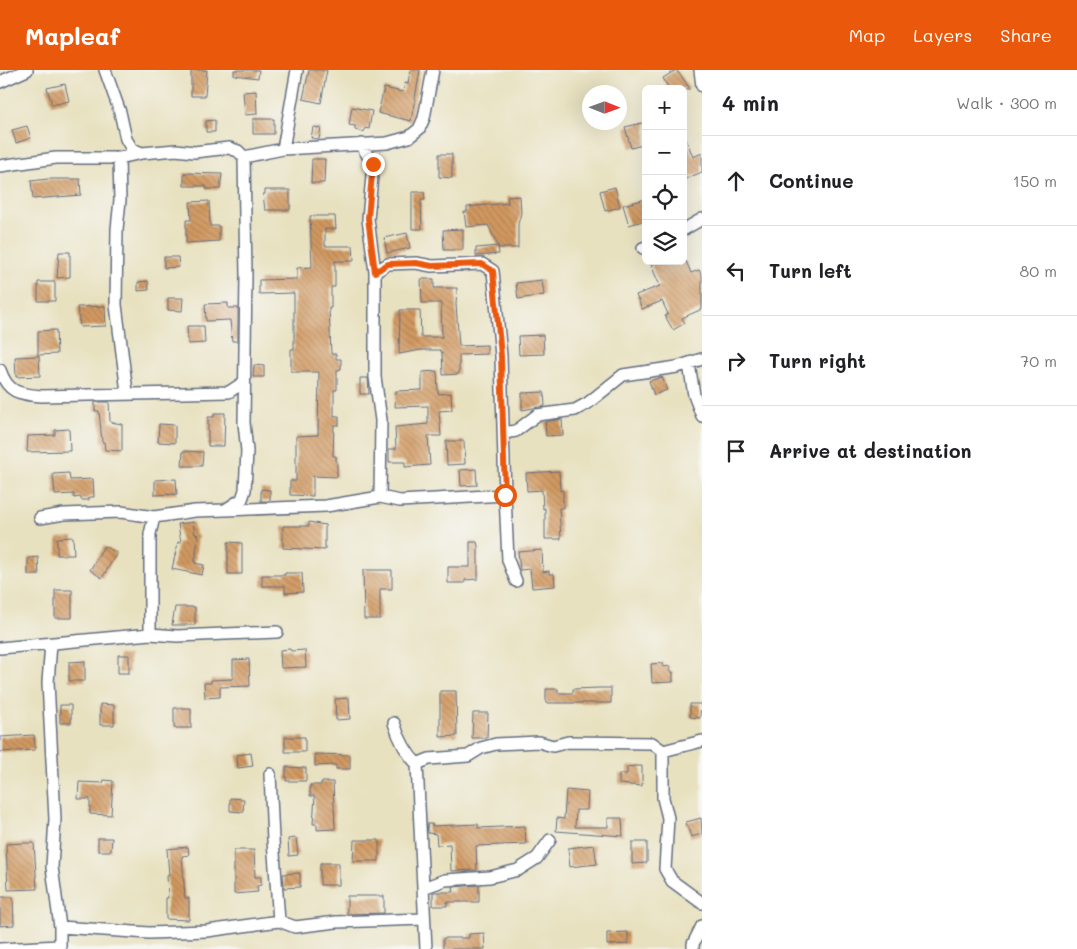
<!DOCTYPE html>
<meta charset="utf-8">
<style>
body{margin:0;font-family:Mali,sans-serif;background:#f6f6f6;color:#202124}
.controls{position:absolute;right:15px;top:15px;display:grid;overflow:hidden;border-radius:8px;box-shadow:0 5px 20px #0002}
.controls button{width:45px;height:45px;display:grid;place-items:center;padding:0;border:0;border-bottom:1px solid #e0e0e0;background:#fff;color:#202124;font:25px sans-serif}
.compass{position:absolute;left:582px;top:15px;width:45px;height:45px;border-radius:50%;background:#fff;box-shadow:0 5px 20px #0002;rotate:91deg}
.stop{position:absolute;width:15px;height:15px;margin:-11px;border:4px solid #ea580c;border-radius:50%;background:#fff}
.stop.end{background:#ea580c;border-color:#fff;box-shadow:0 1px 5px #0008}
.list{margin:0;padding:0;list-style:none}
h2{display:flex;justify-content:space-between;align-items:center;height:65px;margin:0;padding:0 20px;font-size:21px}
h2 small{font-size:16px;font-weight:400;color:#757577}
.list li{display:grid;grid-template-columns:32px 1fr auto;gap:15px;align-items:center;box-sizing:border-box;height:90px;padding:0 20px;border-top:1px solid #e0e0e0}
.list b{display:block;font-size:19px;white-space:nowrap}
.list em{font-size:16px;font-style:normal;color:#757577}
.icon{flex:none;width:28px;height:28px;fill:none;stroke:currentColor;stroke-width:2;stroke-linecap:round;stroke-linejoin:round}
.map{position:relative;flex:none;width:702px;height:879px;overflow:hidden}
header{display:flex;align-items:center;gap:30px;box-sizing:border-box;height:70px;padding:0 25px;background:#ea580c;color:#fff}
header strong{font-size:24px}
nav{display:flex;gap:28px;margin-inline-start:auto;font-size:18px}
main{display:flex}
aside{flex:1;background:#fff}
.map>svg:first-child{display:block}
</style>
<header>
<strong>Mapleaf</strong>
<nav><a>Map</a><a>Layers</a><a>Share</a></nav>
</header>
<main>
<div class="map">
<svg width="702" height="879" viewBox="0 0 702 879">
<defs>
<pattern id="building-back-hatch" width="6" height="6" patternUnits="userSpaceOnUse" patternTransform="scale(1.25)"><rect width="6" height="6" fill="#d29960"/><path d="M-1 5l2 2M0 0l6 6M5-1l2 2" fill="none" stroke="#aa7d52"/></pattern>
</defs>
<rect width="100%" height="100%" fill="#f6f6f2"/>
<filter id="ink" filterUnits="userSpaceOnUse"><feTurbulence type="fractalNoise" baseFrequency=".02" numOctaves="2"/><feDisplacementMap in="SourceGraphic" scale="10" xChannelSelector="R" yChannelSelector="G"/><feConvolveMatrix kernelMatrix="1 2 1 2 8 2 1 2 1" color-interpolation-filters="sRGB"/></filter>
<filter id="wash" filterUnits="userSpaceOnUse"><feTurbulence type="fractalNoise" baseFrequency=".0096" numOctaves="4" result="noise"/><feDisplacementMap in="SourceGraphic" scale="20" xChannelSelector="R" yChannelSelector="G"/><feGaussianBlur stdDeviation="1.12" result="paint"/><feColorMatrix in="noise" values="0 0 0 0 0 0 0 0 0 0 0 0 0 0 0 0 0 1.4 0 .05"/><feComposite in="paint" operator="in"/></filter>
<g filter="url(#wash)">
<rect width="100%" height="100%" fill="#e8e1c0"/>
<g id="blocks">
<path fill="url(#building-back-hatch)" d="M 191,0 L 207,0 L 205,26 L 191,26 Z
M 234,0 L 259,0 L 258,8 L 234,5 Z
M 309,0 L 327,0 L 321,33 L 303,29 Z
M 410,0 L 420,0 L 411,51 L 378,43 L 384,18 L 403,22 L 405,13 L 408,14 Z
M 676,0 L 682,7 L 690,19 L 669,19 L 663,8 Z
M 65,14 L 69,31 L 52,35 L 47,18 Z
M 256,21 L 257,44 L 245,45 L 243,22 Z
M 352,37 L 372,41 L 369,59 L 365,58 L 364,62 L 355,60 L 355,56 L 349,55 Z
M 253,49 L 274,49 L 274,64 L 253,64 Z
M 215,50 L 215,62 L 206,62 L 206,51 Z
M 646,52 L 646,74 L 631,78 L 625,57 Z
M 27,56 L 31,68 L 16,73 L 12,60 Z
M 313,57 L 321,58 L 319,69 L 311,68 Z
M 684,64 L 693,87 L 702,83 L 702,102 L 683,110 Z
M 439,84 L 452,84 L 452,108 L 439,107 Z
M 312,89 L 325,89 L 324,113 L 311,113 Z
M 184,103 L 222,104 L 220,119 L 206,119 L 206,116 L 184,116 Z
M 48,109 L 80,109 L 81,125 L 33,129 L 31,111 Z
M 615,117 L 620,137 L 605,141 L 600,121 Z
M 265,120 L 290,120 L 290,140 L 265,140 L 263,124 L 265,124 Z
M 412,122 L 424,122 L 425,130 L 421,130 L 422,159 L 412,159 Z
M 520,126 L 521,143 L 518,154 L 518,178 L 499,178 L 498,176 L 499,184 L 476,186 L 476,178 L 498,176 L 488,155 L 466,157 L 464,142 L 467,142 L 467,137 L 508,133 L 507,127 Z
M 646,129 L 646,150 L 629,155 L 623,135 Z
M 209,131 L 210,156 L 219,156 L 219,171 L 186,173 L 186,150 L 191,150 L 190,132 Z
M 310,146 L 335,146 L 336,159 L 325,159 L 325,176 L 353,176 L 354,191 L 335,191 L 335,217 L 331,217 L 331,238 L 329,238 L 331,284 L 336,284 L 336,289 L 341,289 L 341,299 L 337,300 L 337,320 L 334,320 L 334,346 L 339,346 L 339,355 L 334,355 L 333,386 L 336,386 L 336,392 L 337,392 L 337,407 L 313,406 L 313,426 L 290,425 L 290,411 L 296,411 L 296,366 L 318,365 L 319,302 L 291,302 L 291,279 L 294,279 L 294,223 L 259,224 L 259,210 L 297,209 L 297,198 L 312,197 Z
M 463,159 L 463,180 L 444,180 L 443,160 Z
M 407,163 L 410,178 L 387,183 L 384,168 Z
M 59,182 L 70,182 L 70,207 L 57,208 Z
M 164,187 L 178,187 L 179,197 L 164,198 Z
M 658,191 L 686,191 L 691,203 L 699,200 L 702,206 L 702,239 L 682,248 L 685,253 L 673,260 L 665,246 L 668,244 L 662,231 L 642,239 L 636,225 L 660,216 L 651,195 Z
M 421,209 L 434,209 L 434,218 L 457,218 L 456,234 L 459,276 L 487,275 L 487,284 L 459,285 L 459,304 L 443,305 L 442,283 L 440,280 L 421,280 L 399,284 L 400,240 L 420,240 L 421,267 L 442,267 L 441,233 L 422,233 Z
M 542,210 L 544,225 L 518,229 L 516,213 Z
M 148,211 L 149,220 L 138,221 L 138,212 Z
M 38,212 L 55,212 L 55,231 L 38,231 Z
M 168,228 L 183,228 L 182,241 L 168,240 Z
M 228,233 L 228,238 L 238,238 L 238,271 L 232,271 L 230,250 L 206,251 L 205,234 Z
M 105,236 L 106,256 L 80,257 L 77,237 Z
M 187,256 L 204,256 L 205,273 L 188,274 Z
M 56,260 L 57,284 L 38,285 L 38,261 Z
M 543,265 L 544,284 L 519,285 L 518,266 Z
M 39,286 L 40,306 L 16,307 L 15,287 Z
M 254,295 L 264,296 L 264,307 L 253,307 Z
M 437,301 L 438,324 L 451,323 L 452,340 L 439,341 L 441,366 L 428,366 L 430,395 L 405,397 L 405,392 L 389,392 L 389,379 L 396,379 L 395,357 L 428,354 L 428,336 L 395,337 L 396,321 L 422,320 L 422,302 Z
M 662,307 L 667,320 L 654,325 L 649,311 Z
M 360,308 L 368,308 L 369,324 L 360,324 Z
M 544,322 L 545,336 L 522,340 L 522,323 Z
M 95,332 L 109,332 L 110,352 L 122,354 L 122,381 L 105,380 L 104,372 L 102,372 L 99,341 L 95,341 Z
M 214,343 L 225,343 L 224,376 L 208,376 L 208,347 L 214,347 Z
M 562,349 L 563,365 L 546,366 L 545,352 Z
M 159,354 L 175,355 L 175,373 L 158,372 Z
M 69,359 L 70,381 L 27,382 L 28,366 L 55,365 L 55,360 Z
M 446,371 L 464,371 L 465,394 L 447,395 Z
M 183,381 L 203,382 L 202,396 L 182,396 Z
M 476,399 L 477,415 L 461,416 L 460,400 Z
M 559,401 L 560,421 L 563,420 L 563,438 L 559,438 L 561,469 L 545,469 L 545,438 L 543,439 L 542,420 L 527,421 L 526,403 Z
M 69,403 L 70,410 L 93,409 L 94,427 L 89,427 L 89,430 L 81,430 L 81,427 L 74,428 L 74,424 L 55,425 L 53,404 Z
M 176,409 L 177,424 L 155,425 L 155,410 Z
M 261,419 L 270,420 L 270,431 L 261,431 Z
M 193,452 L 195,464 L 198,465 L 195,493 L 204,495 L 202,505 L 172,499 L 178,472 L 181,473 L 178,454 Z
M 309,452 L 325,455 L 325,480 L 283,478 L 283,456 L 309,456 Z
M 73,467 L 74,485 L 57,485 L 57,468 Z
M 228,472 L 242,473 L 242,504 L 228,504 Z
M 470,472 L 477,472 L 478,476 L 478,509 L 465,510 L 465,513 L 448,513 L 448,497 L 470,497 Z
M 104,476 L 117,483 L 102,508 L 90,500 Z
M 542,480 L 543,502 L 549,501 L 549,504 L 554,504 L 555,516 L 532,518 L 530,499 L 520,500 L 518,482 Z
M 38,487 L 39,505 L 28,505 L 28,488 Z
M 363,500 L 392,500 L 392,519 L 380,519 L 380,549 L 364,549 Z
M 285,503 L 302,503 L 303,522 L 285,523 L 285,516 L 262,516 L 262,505 L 285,505 Z
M 55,520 L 72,520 L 72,548 L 55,548 Z
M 175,537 L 195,537 L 195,555 L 172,555 Z
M 290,579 L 291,581 L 305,580 L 306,597 L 281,598 L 280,580 Z
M 118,585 L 129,585 L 129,603 L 118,603 Z
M 249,589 L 250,616 L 220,617 L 220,627 L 205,628 L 204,613 L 211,613 L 211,610 L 233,609 L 233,590 Z
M 85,591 L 85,611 L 69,611 L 69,592 Z
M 663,593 L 663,597 L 670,596 L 670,602 L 673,602 L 673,612 L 652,613 L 651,594 Z
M 599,618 L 611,618 L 611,633 L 546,633 L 546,619 L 558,619 L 558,623 L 573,623 L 573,619 Z
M 440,621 L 456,621 L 457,666 L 440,667 Z
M 349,628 L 350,649 L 336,650 L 335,629 Z
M 100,634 L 114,635 L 114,655 L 100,655 Z
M 690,634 L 701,634 L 700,648 L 690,647 Z
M 60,635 L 71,635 L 71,653 L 60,653 Z
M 174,638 L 191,638 L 191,658 L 174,658 Z
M 473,643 L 488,643 L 487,668 L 472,668 Z
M 34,665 L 35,680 L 0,682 L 0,667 Z
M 285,667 L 305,667 L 305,682 L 285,682 Z
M 251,683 L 253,696 L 238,698 L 237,685 Z
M 315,684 L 350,685 L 350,699 L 336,699 L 336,695 L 315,696 Z
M 634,696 L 642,696 L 642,716 L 619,714 L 619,704 L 627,704 L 627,697 Z
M 286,697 L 306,698 L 306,711 L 286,711 Z
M 104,710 L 113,711 L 111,745 L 90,744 L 90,729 L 78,729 L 79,712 L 103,713 Z
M 321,712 L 333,712 L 335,759 L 317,760 L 317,754 L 313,754 L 315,726 L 310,726 L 310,715 L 321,715 Z
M 566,720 L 588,722 L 587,740 L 576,740 L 575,757 L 608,757 L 608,748 L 622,748 L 623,766 L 556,761 L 557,748 L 564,749 Z
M 230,728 L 244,729 L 243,742 L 230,741 Z
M 701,748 L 702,764 L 691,767 L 686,752 Z
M 427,754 L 432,754 L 432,756 L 478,754 L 478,758 L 525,756 L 526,774 L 476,776 L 477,800 L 451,801 L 450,774 L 437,775 L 436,764 L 428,763 Z
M 98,768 L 112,768 L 111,781 L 98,781 Z
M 296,768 L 298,785 L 289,786 L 288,769 Z
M 354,770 L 379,770 L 379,791 L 353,791 Z
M 632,772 L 647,772 L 647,793 L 632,794 Z
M 25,773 L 34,773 L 37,819 L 8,820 L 6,774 Z
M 594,775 L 597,794 L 570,797 L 568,778 Z
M 188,777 L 189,785 L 182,786 L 185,828 L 189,828 L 189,850 L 166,849 L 166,828 L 168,828 L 167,805 L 169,805 L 167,779 Z
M 234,780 L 254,780 L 255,807 L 261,807 L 261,815 L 257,816 L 258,822 L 234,824 Z
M 320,793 L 339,793 L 339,815 L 320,815 Z
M 300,803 L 300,817 L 284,818 L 283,804 Z
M 479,815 L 479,832 L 447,832 L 447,836 L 433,836 L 433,822 L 454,822 L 453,817 Z
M 347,826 L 384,826 L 384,843 L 347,844 Z
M 0,827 L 13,827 L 14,855 L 0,856 Z
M 628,862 L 628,874 L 607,875 L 607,863 Z
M 484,863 L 485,879 L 443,879 L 443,868 L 469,868 L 469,864 Z"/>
</g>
</g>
<g filter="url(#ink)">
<use href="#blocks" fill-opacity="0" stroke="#636d80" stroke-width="1"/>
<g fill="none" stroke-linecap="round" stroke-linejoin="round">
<defs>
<path id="minor" d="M 105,0 L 120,42 L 126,69 L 132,79 L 142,83
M 700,0 L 702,16
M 0,12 L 27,0
M 283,79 L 297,0
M 244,87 L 283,79 L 387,73 L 409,67 L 419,59 L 424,48 L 433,0
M 119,88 L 120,130 L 117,159 L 116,235 L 127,322
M 0,96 L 56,88 L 119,88 L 142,83 L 176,80 L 194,82 L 229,78 L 238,81 L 244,87 L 246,205 L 244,353 L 247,381 L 245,420 L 242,429 L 225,440 L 195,441 L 154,447 L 121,442 L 64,444 L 40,448
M 683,160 L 702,149
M 643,178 L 646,177
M 375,202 L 388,194 L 416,193 L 432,196 L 482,194 L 493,201 L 501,286 L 505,425
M 689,294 L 694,325 L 702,346
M 0,300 C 8,323 19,324 41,326 L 229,322 L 244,312
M 504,363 L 516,361 L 537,345 L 575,340 L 588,333 L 623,305 L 677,297 L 702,289
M 380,427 L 400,431 L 505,425 L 508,490 L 516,511
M 226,440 L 326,436 L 380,427 L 381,350 L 375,307 L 375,202 L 368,149 L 373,95 L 361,74
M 150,564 L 150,464 L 154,447
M 51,574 L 48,612 L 55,749 L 52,797 L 60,857 L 60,879
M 0,578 L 150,564 L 177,566 L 277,562
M 394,653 C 399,669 405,682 417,694 L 426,879
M 663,681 L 663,728 L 668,748 L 665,799 L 672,811 L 702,833
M 417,694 L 429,689 L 468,686 L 481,678 L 496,674 L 539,672 L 553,676 L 568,672 L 652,673 L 663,681 L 702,671
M 270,704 L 273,770 L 279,851 L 295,857 L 336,852 L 424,849
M 423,818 L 445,810 L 490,807 L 518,800 L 537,788 L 550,770
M 60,857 L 149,863 L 207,861 L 279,851
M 0,879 L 59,876
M 693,879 L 693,874 L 702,856"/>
</defs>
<use href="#minor" stroke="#636d80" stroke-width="14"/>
<use href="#minor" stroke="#fff" stroke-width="11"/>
</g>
</g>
<g fill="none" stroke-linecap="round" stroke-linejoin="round" filter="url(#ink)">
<path stroke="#ea580c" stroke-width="6" d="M 373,94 L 368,148 L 375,202 L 388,194 L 416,193 L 432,196 L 482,194 L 493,201 L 501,286 L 505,425"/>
</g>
</svg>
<div class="controls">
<button>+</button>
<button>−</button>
<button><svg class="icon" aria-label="locate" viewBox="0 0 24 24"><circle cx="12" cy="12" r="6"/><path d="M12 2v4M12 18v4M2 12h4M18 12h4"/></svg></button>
<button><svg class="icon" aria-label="layers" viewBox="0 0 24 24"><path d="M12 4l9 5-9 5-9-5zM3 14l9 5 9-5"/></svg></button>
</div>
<svg class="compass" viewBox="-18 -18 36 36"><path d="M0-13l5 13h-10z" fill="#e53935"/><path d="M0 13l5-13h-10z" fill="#757577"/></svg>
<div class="stop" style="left:505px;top:425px"></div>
<div class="stop end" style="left:373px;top:94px"></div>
</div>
<aside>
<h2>4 min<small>Walk · 300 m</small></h2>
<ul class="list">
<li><svg class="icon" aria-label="ahead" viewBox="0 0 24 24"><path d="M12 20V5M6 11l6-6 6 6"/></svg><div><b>Continue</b></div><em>150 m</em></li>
<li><svg class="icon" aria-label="left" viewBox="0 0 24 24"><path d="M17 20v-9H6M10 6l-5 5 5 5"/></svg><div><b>Turn left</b></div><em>80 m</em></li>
<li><svg class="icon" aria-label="right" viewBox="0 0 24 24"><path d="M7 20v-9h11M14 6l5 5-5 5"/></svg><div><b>Turn right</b></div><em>70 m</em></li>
<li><svg class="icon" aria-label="arrive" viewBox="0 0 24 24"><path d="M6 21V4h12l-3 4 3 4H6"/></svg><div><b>Arrive at destination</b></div></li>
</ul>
</aside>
</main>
